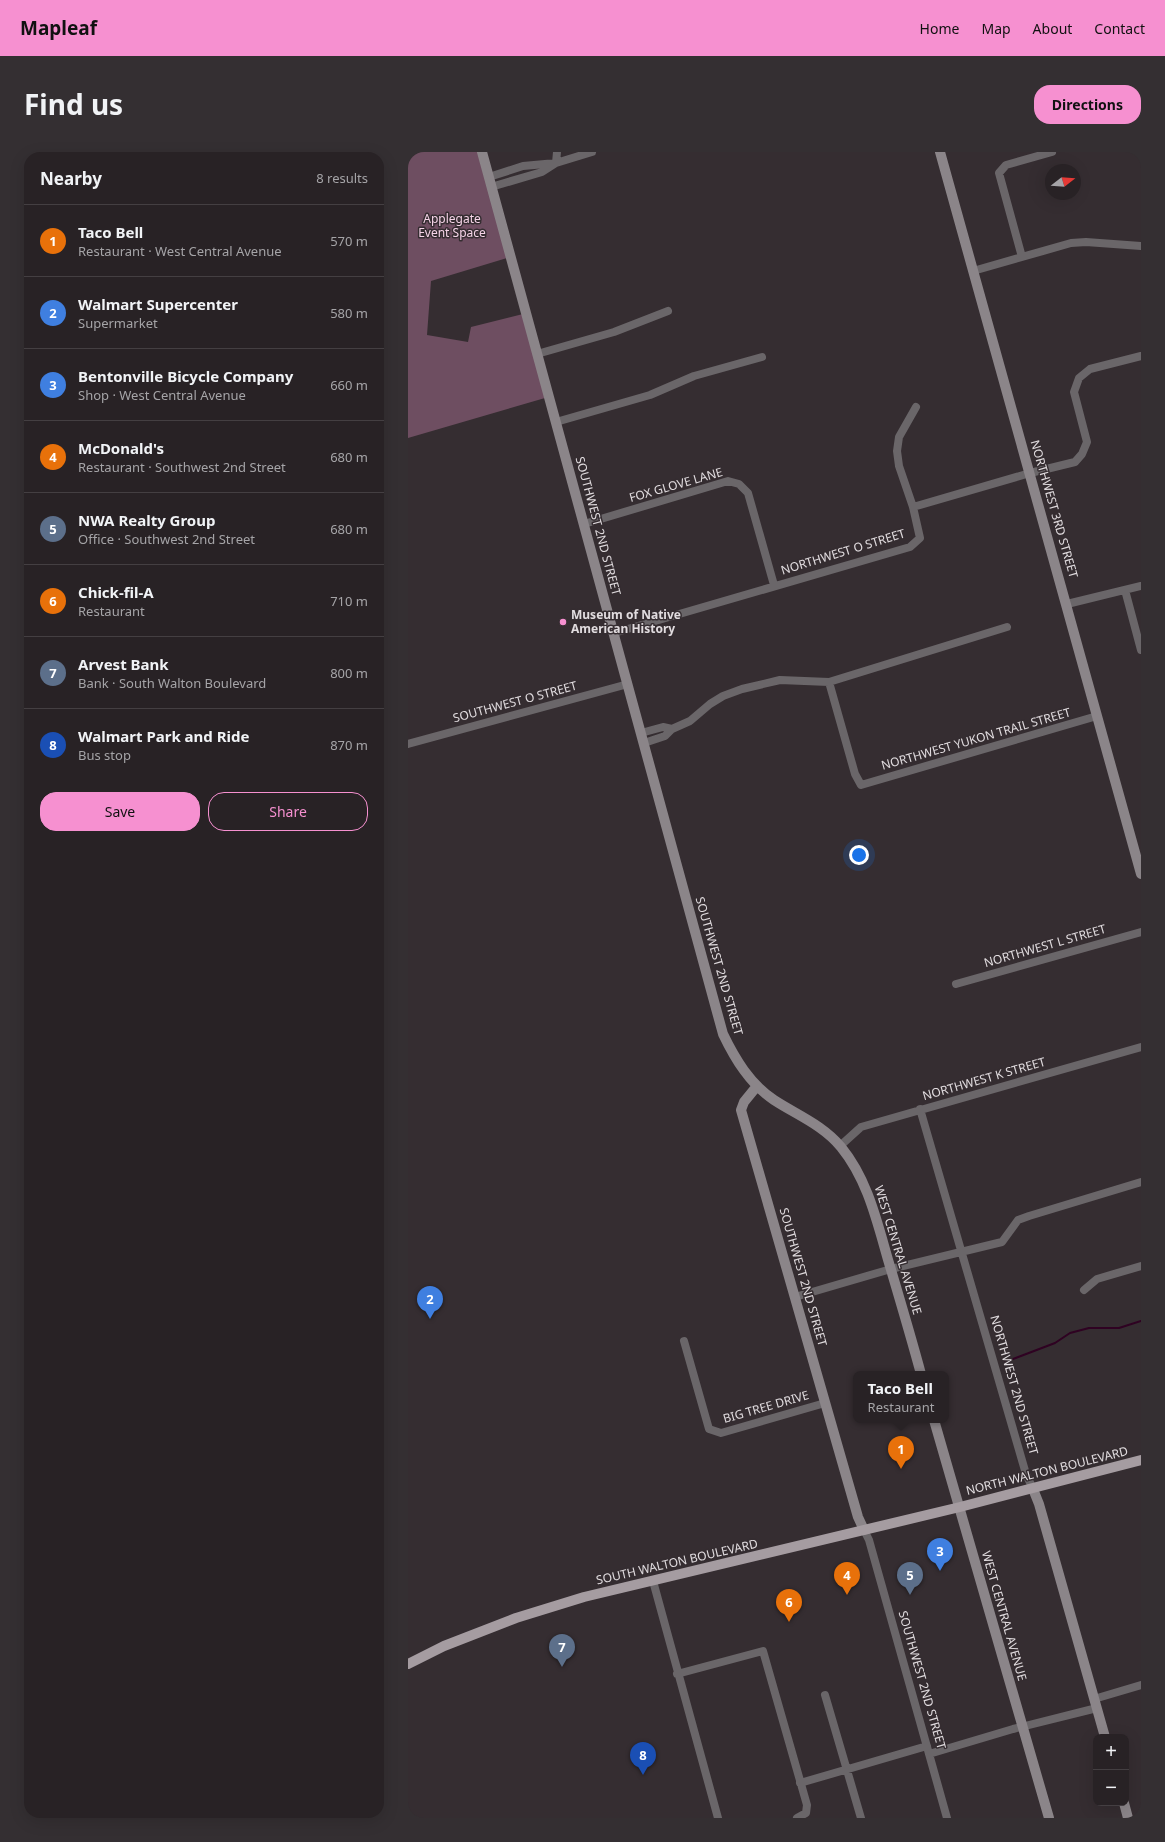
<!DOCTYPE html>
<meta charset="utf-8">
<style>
body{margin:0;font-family:"Noto Sans",sans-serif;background:#342f32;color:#f1f3f6}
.controls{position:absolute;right:12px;bottom:12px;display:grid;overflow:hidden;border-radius:8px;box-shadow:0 4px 16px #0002}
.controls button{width:36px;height:36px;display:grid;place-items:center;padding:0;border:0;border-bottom:1px solid #443f42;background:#282225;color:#f1f3f6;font:20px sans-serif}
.compass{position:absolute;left:637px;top:12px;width:36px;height:36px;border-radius:50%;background:#282225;box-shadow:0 4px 16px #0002;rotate:73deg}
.you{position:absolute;left:451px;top:703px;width:14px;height:14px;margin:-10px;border:3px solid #fff;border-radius:50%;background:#1a73e8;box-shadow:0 0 0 6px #1a73e833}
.badge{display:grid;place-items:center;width:26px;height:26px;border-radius:50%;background:#f690d0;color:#fff;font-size:13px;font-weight:700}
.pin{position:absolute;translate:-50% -33px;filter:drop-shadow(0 1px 2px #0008)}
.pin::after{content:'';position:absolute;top:21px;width:14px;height:12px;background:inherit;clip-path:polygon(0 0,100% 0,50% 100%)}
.popup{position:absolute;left:445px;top:1219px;width:96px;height:52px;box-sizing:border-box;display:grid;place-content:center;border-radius:8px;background:#282225;filter:drop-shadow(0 1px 3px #0005);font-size:13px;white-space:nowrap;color:#a5a4a7}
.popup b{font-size:15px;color:#f1f3f6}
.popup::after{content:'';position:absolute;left:50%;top:100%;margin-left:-8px;border:8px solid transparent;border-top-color:#282225}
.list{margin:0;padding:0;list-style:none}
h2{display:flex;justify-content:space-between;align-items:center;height:52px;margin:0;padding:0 16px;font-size:17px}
h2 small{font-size:13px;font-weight:400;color:#a5a4a7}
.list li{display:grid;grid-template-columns:26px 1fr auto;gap:12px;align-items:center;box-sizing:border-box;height:72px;padding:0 16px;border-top:1px solid #443f42}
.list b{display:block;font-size:15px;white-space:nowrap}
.list p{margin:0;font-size:13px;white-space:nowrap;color:#a5a4a7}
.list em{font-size:13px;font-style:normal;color:#a5a4a7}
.actions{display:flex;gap:8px;padding:12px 16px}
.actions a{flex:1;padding:9px 0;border:1px solid #f690d0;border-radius:16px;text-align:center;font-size:14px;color:#f690d0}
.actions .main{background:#f690d0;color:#111}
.map{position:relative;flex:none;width:733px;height:1666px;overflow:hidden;border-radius:16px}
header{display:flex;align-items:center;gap:24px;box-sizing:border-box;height:56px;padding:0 20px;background:#f690d0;color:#111}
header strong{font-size:19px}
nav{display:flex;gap:22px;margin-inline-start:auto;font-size:14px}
.intro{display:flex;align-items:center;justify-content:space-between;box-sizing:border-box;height:96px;padding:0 24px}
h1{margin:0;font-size:28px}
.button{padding:10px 18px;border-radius:16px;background:#f690d0;color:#111;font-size:14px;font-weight:700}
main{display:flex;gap:24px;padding:0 24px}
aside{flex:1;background:#282225;border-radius:16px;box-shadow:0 4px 16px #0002}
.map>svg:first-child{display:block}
</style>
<header>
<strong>Mapleaf</strong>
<nav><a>Home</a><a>Map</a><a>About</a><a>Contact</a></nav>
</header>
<div class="intro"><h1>Find us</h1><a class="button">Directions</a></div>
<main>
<aside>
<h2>Nearby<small>8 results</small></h2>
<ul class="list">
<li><span class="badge" style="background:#e8710a">1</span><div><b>Taco Bell</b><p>Restaurant · West Central Avenue</p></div><em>570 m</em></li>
<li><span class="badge" style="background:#3f7fe0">2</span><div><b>Walmart Supercenter</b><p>Supermarket</p></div><em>580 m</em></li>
<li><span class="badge" style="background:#3f7fe0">3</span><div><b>Bentonville Bicycle Company</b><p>Shop · West Central Avenue</p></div><em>660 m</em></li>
<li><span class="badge" style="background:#e8710a">4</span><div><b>McDonald's</b><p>Restaurant · Southwest 2nd Street</p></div><em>680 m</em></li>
<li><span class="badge" style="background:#5c6f8a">5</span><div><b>NWA Realty Group</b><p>Office · Southwest 2nd Street</p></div><em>680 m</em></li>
<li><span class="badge" style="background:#e8710a">6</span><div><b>Chick-fil-A</b><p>Restaurant</p></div><em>710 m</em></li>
<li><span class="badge" style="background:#5c6f8a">7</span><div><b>Arvest Bank</b><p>Bank · South Walton Boulevard</p></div><em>800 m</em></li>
<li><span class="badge" style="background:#1a4fb4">8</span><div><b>Walmart Park and Ride</b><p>Bus stop</p></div><em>870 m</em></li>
</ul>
<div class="actions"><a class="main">Save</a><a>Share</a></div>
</aside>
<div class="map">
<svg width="733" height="1666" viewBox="0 0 733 1666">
<rect width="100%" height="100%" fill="#352d31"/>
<path fill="#6e4e61" d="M 0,0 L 72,0 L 99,106 L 23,129 L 19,183 L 60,190 L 63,175 L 115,162 L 137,246 L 0,286 Z"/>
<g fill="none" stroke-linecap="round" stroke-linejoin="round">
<path stroke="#2f0222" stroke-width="2" d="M 597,1210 L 647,1191 L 662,1181 L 681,1176 L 711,1176 L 733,1169"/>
<path stroke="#6a6669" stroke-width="8" d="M 149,0 L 148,11 L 184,0
M 81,25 L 115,14 L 148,11 L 134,20 L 83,35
M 614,105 L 591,21 L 598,13 L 644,0
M 565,119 L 663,91 L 678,90 L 733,94
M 129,202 L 206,180 L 260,159
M 148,270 L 242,243 L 286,224 L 354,205
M 505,355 L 622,321 L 667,310 L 674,302 L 679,290 L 666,240 L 671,226 L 682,217 L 733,204
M 176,372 L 320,329 L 331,332 L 340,341 L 366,433
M 717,438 L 733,498
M 659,452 L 733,434
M 206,481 L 502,395 L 512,386 L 505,355 L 491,314 L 489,299 L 491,285 L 508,255
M 421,530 L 447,622 L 453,633 L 689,564
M 233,581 L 255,575 L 264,577
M 236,591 L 257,584 L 264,577 L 282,569 L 302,552 L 315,544 L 334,537 L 372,528 L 421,530 L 599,475
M 0,592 L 220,532
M 548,832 L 733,780
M 512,957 L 618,1322 L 625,1337
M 432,994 L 453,975 L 733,895
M 676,1138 L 689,1127 L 733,1114
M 387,1145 L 483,1117 L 594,1090 L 610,1068 L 621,1064 L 733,1030
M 276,1189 L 301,1277 L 313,1281 L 417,1251
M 456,1378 L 461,1388 L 539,1666
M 245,1429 L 310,1666
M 269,1522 L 355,1499 L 399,1653 L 398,1661 L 389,1666
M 417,1543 L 453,1666
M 686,1547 L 733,1533
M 521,1602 L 605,1577 L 689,1556
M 392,1631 L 519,1594"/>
<path stroke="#8b8589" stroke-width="10" d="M 74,0 L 315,882 C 327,907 342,932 366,948 C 389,963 415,973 433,995 C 460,1028 469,1070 481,1111 C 492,1148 503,1185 513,1222
M 532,0 L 733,722
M 349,934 L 336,950 L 333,958 L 450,1365 L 456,1378
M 526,1268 L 641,1666
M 625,1337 L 631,1352 L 697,1585
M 716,1651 L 720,1666"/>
<path stroke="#a59ca1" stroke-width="10" d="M 0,1512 L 36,1494 L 108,1466 L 176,1445 L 552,1355 L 733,1308"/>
</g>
<circle fill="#f690d0" stroke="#352d31" stroke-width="1.5" cx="155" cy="470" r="4"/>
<g text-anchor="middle" stroke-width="3" stroke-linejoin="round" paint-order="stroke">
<g font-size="12" fill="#f6d4e8" stroke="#352d31">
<text x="44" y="71">Applegate<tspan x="44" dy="14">Event Space</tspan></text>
</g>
<g font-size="12" fill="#e1dcdf" stroke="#352d31">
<text transform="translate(268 333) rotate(-16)" y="4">FOX GLOVE LANE</text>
<text transform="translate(646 357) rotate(74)" y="4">NORTHWEST 3RD STREET</text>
<text transform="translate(190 374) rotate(75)" y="4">SOUTHWEST 2ND STREET</text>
<text transform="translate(435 400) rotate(-17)" y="4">NORTHWEST O STREET</text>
<text transform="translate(107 550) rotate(-15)" y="4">SOUTHWEST O STREET</text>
<text transform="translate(568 587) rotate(-16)" y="4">NORTHWEST YUKON TRAIL STREET</text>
<text transform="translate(637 794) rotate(-16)" y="4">NORTHWEST L STREET</text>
<text transform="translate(311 814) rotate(74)" y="4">SOUTHWEST 2ND STREET</text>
<text transform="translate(576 927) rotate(-16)" y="4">NORTHWEST K STREET</text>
<text transform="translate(490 1098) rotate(73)" y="4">WEST CENTRAL AVENUE</text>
<text transform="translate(395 1125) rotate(74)" y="4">SOUTHWEST 2ND STREET</text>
<text transform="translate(606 1233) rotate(74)" y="4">NORTHWEST 2ND STREET</text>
<text transform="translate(358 1255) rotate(-16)" y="4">BIG TREE DRIVE</text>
<text transform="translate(639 1319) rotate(-14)" y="4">NORTH WALTON BOULEVARD</text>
<text transform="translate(269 1410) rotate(-13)" y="4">SOUTH WALTON BOULEVARD</text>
<text transform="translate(596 1464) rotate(74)" y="4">WEST CENTRAL AVENUE</text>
<text transform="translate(514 1528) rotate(74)" y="4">SOUTHWEST 2ND STREET</text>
</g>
<g font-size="12" font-weight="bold" fill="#e1dcdf" stroke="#352d31" text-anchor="start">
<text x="163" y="467">Museum of Native<tspan x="163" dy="14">American History</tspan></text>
</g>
</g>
</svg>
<div class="controls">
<button>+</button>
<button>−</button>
</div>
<svg class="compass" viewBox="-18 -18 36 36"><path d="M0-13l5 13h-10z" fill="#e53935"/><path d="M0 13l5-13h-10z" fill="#a5a4a7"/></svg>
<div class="you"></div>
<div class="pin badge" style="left:493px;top:1317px;background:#e8710a">1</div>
<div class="popup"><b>Taco Bell</b>Restaurant</div>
<div class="pin badge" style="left:22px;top:1167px;background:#3f7fe0">2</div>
<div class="pin badge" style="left:532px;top:1419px;background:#3f7fe0">3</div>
<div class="pin badge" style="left:439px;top:1443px;background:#e8710a">4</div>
<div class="pin badge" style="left:502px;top:1443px;background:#5c6f8a">5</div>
<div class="pin badge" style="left:381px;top:1470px;background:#e8710a">6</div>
<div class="pin badge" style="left:154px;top:1515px;background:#5c6f8a">7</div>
<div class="pin badge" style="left:235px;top:1623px;background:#1a4fb4">8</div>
</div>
</main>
